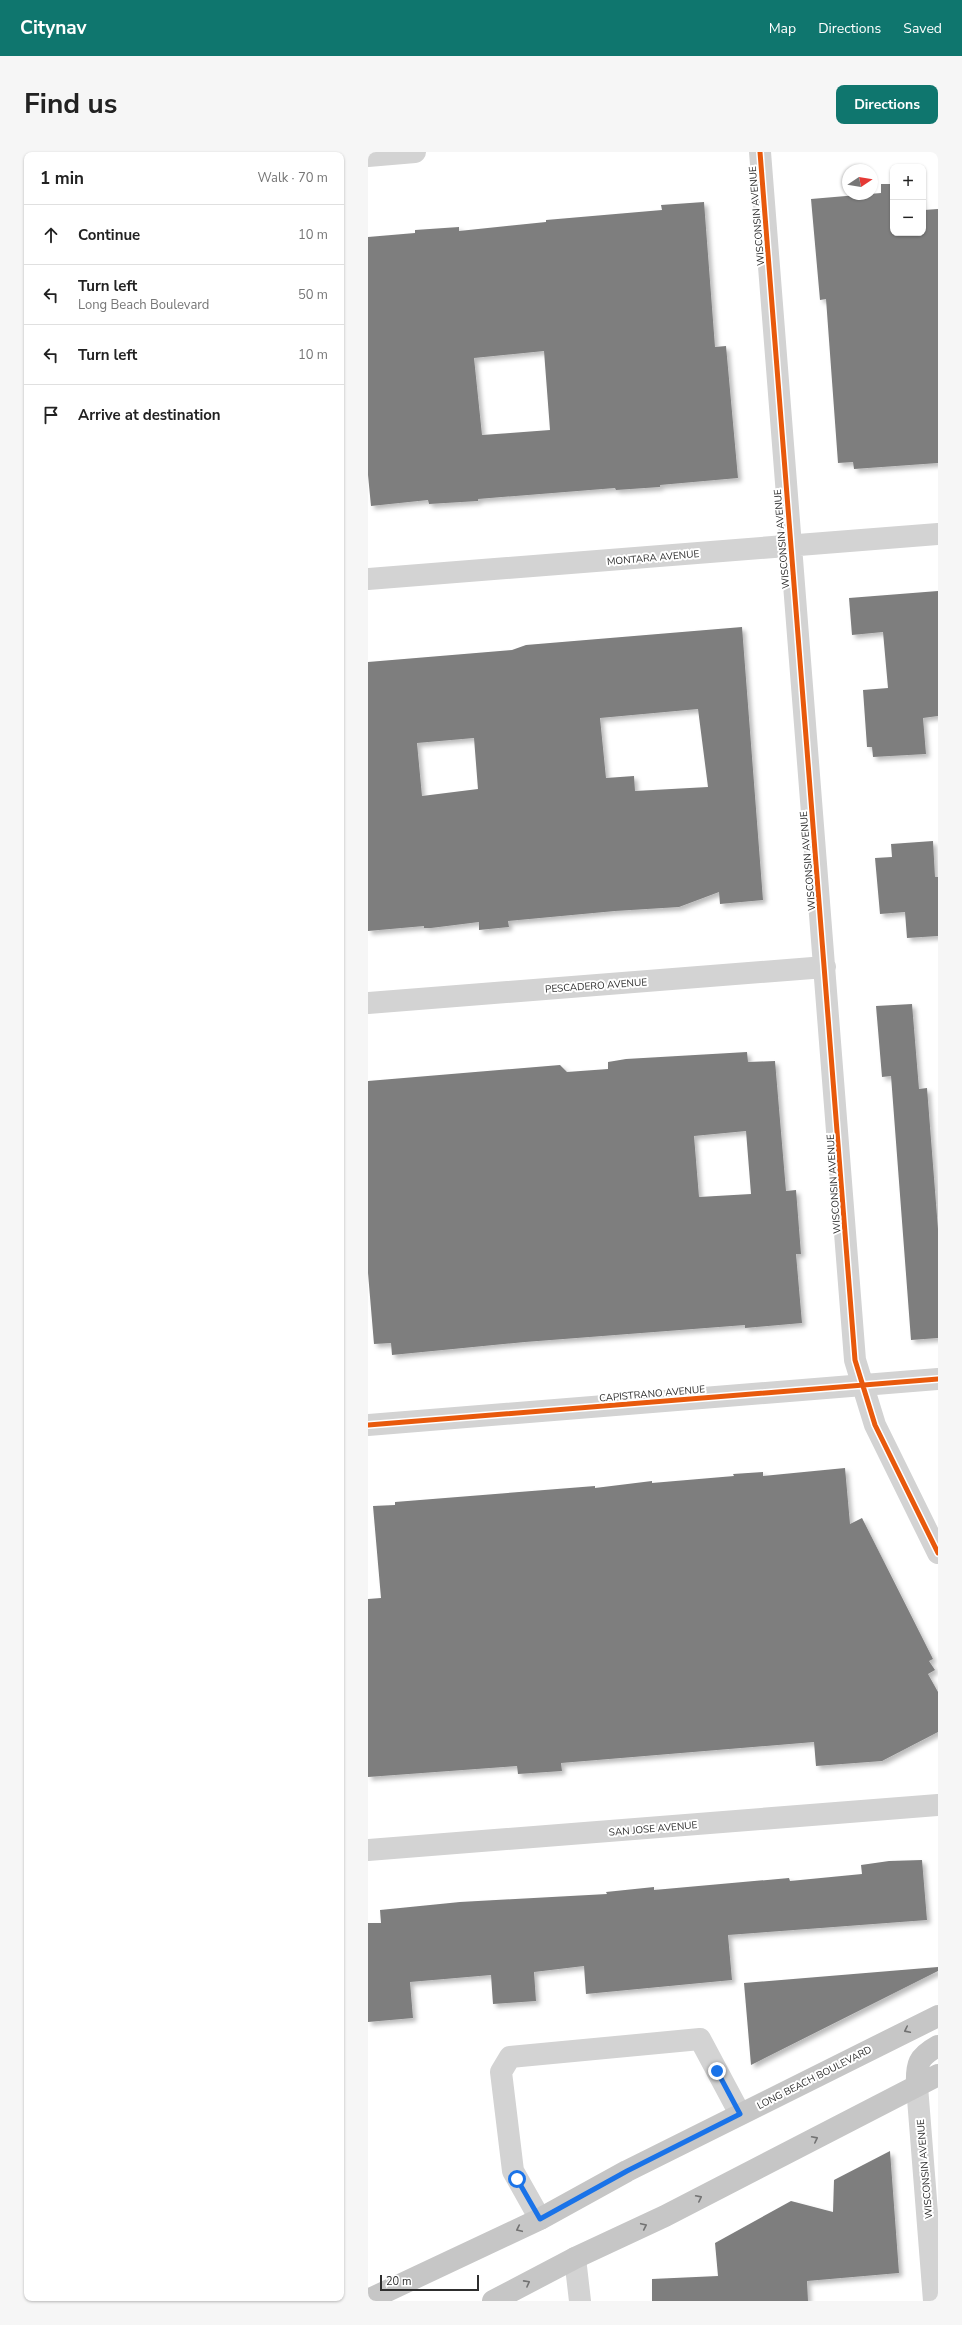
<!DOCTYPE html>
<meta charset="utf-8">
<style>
body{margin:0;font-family:"Nunito Sans",sans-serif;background:#f6f6f6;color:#222}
.controls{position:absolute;right:12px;top:12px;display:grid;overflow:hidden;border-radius:8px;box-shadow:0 1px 3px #0004}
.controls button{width:36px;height:36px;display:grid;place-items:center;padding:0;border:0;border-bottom:1px solid #e0e0e0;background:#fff;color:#222;font:20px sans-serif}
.compass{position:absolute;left:474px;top:12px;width:36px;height:36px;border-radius:50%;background:#fff;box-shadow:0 1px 3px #0004;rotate:78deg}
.scale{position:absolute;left:12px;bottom:10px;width:99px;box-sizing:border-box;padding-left:4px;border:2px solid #2e2e2e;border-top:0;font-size:11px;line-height:14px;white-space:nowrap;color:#2e2e2e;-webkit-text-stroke:3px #fff;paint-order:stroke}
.stop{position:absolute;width:12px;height:12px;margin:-9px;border:3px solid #1a73e8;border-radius:50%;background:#fff}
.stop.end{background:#1a73e8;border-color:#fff;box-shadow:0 1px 4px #0008}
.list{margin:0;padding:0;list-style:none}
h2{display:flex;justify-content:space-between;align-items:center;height:52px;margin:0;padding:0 16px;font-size:17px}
h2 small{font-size:13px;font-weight:400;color:#767676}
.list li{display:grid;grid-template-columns:26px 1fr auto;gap:12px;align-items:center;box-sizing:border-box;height:60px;padding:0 16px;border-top:1px solid #e0e0e0}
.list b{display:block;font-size:15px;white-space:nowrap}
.list p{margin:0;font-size:13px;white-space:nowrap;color:#767676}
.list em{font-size:13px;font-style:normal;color:#767676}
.icon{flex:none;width:22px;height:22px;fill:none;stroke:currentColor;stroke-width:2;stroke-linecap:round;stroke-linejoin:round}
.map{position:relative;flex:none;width:570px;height:2149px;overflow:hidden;border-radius:8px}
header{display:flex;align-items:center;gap:24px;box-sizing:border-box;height:56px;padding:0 20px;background:#0f766e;color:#fff}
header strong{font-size:19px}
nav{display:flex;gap:22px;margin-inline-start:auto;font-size:14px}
.intro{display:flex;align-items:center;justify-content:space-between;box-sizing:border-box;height:96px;padding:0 24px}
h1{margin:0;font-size:28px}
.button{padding:10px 18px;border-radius:8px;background:#0f766e;color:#fff;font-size:14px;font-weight:700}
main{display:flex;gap:24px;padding:0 24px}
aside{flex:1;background:#fff;border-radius:8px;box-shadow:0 1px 3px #0004}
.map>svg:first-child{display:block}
</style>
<header>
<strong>Citynav</strong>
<nav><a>Map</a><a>Directions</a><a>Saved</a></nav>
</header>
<div class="intro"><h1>Find us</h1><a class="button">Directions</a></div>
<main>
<aside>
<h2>1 min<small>Walk · 70 m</small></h2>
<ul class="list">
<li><svg class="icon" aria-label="ahead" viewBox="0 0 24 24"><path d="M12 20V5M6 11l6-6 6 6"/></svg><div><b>Continue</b></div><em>10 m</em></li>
<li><svg class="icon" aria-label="left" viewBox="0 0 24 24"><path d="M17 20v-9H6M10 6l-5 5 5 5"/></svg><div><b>Turn left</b><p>Long Beach Boulevard</p></div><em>50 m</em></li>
<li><svg class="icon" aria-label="left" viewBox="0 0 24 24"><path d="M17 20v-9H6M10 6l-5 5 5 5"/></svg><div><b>Turn left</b></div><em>10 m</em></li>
<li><svg class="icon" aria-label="arrive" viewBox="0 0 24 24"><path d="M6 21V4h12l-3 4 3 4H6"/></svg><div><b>Arrive at destination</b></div></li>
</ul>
</aside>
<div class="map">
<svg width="570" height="2149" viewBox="0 0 570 2149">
<defs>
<filter id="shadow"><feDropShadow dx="3.5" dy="3.5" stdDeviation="2" flood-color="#0004"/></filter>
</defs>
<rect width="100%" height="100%" fill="#fff"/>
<path fill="#7e7e7e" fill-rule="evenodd" filter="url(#shadow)" d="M 513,32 L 525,32 L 525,81 L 555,81 L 555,43 L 556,58 L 570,57 L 570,311 L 486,317 L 485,310 L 470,311 L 458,147 L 452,148 L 443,47 L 513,41 Z
M 336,50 L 347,195 L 358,194 L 370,326 L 292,333 L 292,335 L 248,338 L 247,336 L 110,347 L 110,349 L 61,352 L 60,348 L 3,354 L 0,323 L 0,85 L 47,81 L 47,78 L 91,75 L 91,79 L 178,70 L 178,68 L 294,58 L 293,53 ZM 176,199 L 182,278 L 114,283 L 106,206 Z
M 570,439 L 570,564 L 555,566 L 558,602 L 505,605 L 504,595 L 499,595 L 495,538 L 520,536 L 515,480 L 484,483 L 481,446 Z
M 374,475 L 395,748 L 352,752 L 351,740 L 311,755 L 247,759 L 140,769 L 141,775 L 111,778 L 111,770 L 63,776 L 56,776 L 56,774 L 0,779 L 0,510 L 144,498 L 158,493 ZM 330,557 L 340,635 L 267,639 L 266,624 L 238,626 L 232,566 ZM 106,586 L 110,637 L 54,644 L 49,591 Z
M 565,689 L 567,725 L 570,725 L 570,784 L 539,786 L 537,760 L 512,762 L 507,706 L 524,705 L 523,692 Z
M 544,852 L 551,937 L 559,936 L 570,1077 L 570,1186 L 543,1188 L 523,924 L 514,925 L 508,854 Z
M 379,900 L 380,910 L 407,909 L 418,1039 L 428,1038 L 433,1102 L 428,1102 L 434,1171 L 377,1176 L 377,1173 L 157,1190 L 24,1203 L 23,1191 L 6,1192 L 0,1121 L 0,929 L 192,913 L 199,920 L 240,917 L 240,910 L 258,907 ZM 378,979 L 383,1042 L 331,1045 L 326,984 Z
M 477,1316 L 482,1372 L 494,1366 L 565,1507 L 561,1509 L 567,1518 L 560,1522 L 570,1540 L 570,1580 L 514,1609 L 448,1614 L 446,1590 L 193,1611 L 194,1619 L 150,1622 L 149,1614 L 0,1625 L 0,1447 L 13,1446 L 5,1354 L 27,1353 L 27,1350 L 227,1334 L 227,1336 L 284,1329 L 284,1331 L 366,1324 L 365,1322 L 395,1320 L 395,1324 Z
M 554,1708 L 559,1768 L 360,1783 L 364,1828 L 218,1842 L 216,1814 L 166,1820 L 168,1849 L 125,1852 L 123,1823 L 42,1830 L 45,1866 L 0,1870 L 0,1771 L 13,1771 L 12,1758 L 92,1750 L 239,1742 L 238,1740 L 286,1735 L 286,1738 L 421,1726 L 422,1729 L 494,1722 L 493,1713 L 521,1709 Z
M 570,1815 L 570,1819 L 383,1913 L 376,1831 Z
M 522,1999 L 531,2121 L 439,2129 L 440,2149 L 284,2149 L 284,2127 L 350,2124 L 347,2091 L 423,2049 L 465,2060 L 466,2028 Z"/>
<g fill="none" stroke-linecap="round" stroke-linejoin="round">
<path stroke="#d3d3d3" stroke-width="22" d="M 392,0 L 487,1208 L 507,1273 L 570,1401
M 0,4 L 47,0
M 0,427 L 570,382
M 0,851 L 457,815
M 0,1273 L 570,1227
M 0,1698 L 570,1653
M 549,1934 L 566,2149
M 172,2067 L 145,2019 L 133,1920 L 142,1905 L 332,1887 L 372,1962
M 207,2106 L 212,2149"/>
<path stroke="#c6c6c6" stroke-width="22" d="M 549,1934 C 548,1912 550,1905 570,1894
M 0,2148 L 172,2067 L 259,2019 L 570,1864
M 125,2149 L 207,2106 L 297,2064 L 570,1923"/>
<defs>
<path id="cycleway" d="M 392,0 L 487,1208 L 507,1273 L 570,1401
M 0,1273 L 570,1227"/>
</defs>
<use href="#cycleway" stroke="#fff" stroke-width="8"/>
<use href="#cycleway" stroke="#e8590c" stroke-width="5"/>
</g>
<defs><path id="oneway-chevron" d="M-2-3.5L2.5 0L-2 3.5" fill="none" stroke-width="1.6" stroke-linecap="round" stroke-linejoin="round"/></defs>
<g stroke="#727272">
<use href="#oneway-chevron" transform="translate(539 1878) rotate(154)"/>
<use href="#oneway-chevron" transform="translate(447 1987) rotate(-27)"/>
<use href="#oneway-chevron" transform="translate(331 2046) rotate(-27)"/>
<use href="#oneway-chevron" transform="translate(276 2074) rotate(-25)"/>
<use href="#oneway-chevron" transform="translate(151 2077) rotate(155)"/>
<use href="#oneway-chevron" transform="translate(159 2131) rotate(-28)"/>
</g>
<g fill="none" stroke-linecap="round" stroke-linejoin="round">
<path stroke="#1a73e8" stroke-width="5" d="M 149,2027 L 172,2067 L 259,2019 L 372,1962 L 349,1919"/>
</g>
<g text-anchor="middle" stroke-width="4" stroke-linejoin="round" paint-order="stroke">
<g font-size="10" fill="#2e2e2e" stroke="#fff">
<text transform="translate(388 64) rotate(-95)" y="4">WISCONSIN AVENUE</text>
<text transform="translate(413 387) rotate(-95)" y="4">WISCONSIN AVENUE</text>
<text transform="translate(285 405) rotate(-5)" y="4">MONTARA AVENUE</text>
<text transform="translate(439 709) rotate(-95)" y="4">WISCONSIN AVENUE</text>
<text transform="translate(228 833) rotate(-4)" y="4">PESCADERO AVENUE</text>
<text transform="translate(465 1032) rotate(-94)" y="4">WISCONSIN AVENUE</text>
<text transform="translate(284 1241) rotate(-5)" y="4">CAPISTRANO AVENUE</text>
<text transform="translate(285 1676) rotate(-5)" y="4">SAN JOSE AVENUE</text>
<text transform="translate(446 1925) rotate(-27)" y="4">LONG BEACH BOULEVARD</text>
<text transform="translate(556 2017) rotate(-95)" y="4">WISCONSIN AVENUE</text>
</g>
</g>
</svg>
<div class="controls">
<button>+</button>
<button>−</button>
</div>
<svg class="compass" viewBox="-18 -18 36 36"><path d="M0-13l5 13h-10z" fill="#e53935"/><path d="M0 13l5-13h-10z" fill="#767676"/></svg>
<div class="scale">20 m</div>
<div class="stop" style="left:149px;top:2027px"></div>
<div class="stop end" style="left:349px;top:1919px"></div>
</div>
</main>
